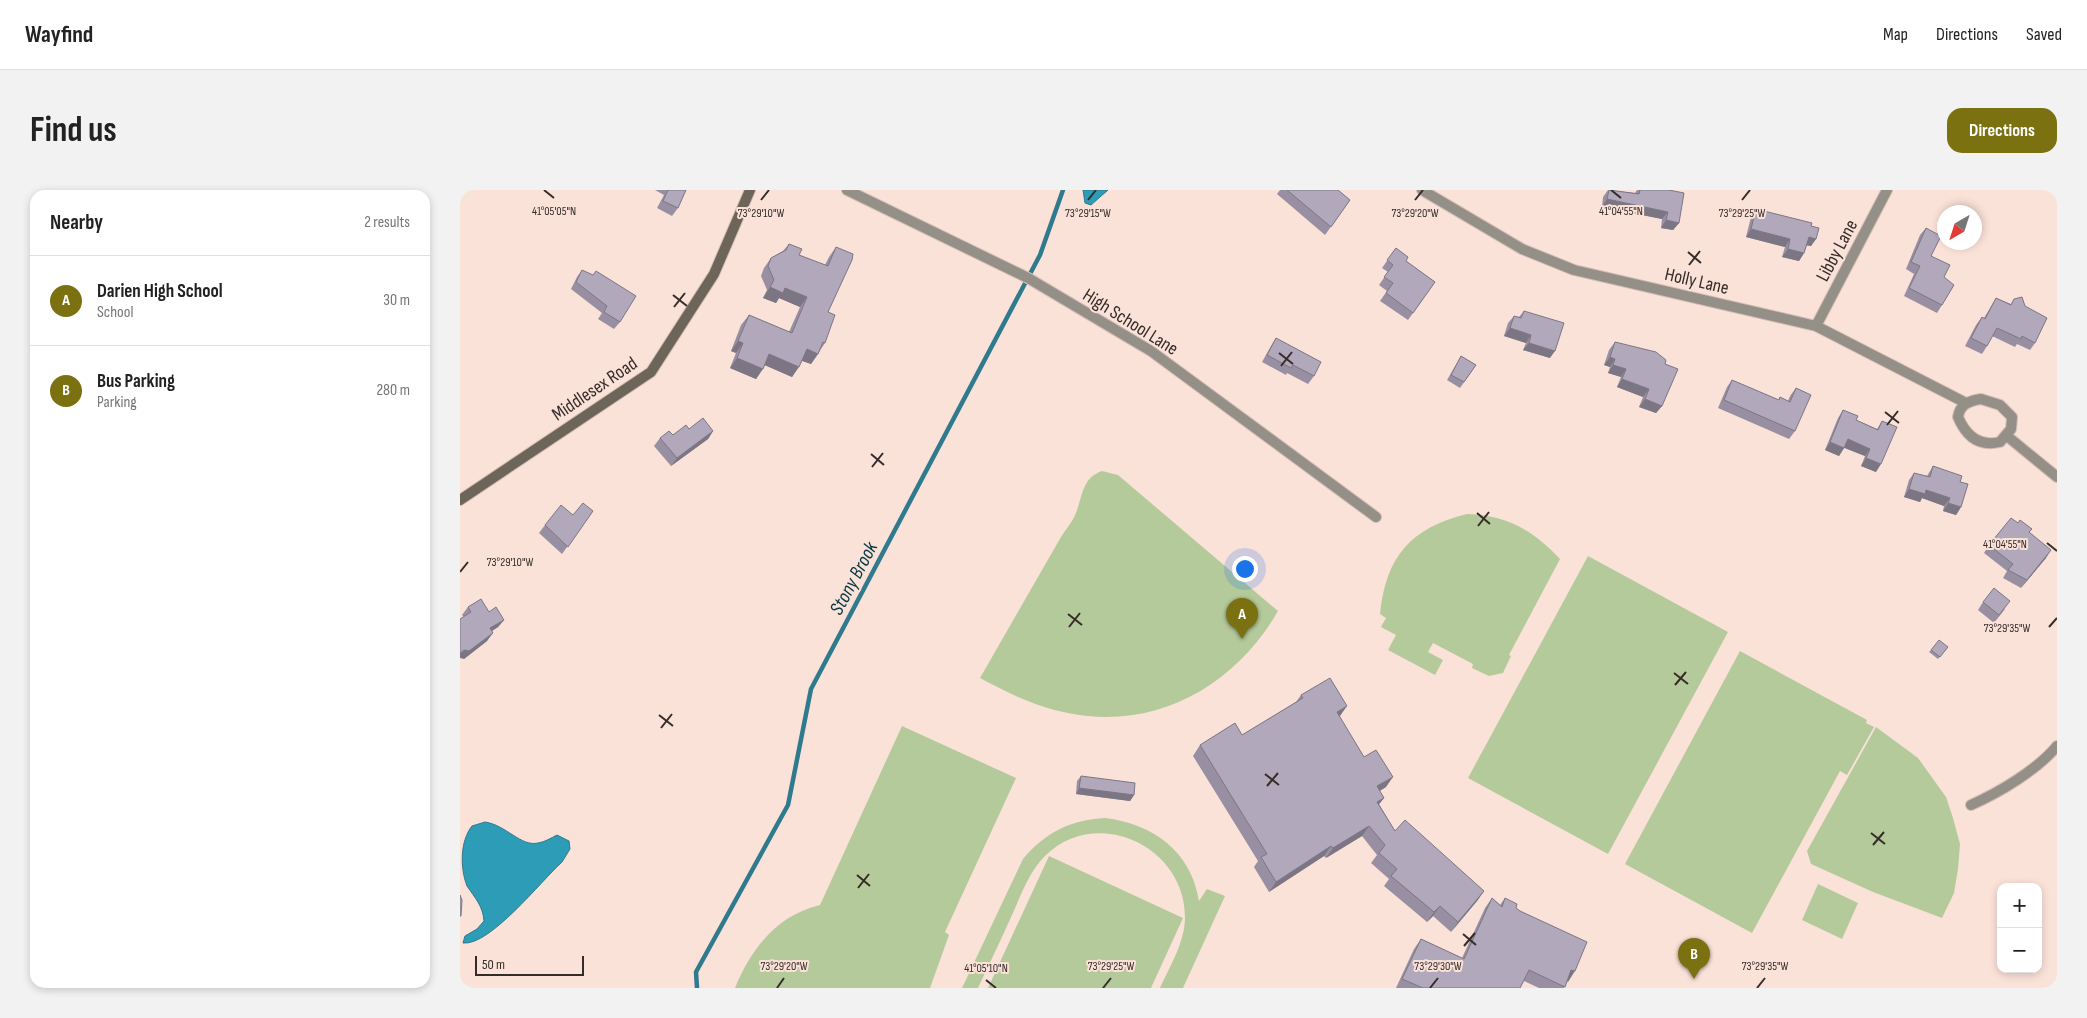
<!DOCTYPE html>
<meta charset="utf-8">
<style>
body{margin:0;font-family:"Sofia Sans Condensed",sans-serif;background:#f2f2f2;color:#222}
.controls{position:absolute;right:15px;bottom:15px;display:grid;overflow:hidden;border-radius:10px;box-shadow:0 2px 8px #0003}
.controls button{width:45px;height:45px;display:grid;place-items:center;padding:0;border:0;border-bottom:1px solid #e0e0e0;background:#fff;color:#222;font:25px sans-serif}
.compass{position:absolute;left:1477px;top:15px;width:45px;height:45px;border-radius:50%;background:#fff;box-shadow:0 2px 8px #0003;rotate:219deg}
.scale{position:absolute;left:15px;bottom:12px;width:109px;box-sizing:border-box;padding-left:5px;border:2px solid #352c29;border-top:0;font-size:14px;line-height:18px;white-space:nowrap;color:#352c29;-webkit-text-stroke:4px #fae2d9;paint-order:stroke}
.you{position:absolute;left:784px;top:378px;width:18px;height:18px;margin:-12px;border:4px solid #fff;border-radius:50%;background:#1a73e8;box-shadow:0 0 0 8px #1a73e833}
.badge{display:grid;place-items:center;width:32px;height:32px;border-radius:50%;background:#7b7111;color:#fff;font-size:16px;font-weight:700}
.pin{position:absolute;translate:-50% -41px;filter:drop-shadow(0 1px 2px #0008)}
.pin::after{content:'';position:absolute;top:26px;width:18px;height:15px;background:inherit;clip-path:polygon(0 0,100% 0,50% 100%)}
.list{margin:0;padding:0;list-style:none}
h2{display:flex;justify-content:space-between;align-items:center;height:65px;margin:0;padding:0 20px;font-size:21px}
h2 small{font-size:16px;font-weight:400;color:#767676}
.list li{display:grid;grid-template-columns:32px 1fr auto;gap:15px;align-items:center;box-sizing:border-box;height:90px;padding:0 20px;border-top:1px solid #e0e0e0}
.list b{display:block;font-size:19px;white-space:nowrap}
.list p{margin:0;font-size:16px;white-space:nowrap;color:#767676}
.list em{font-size:16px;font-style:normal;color:#767676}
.map{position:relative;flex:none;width:1597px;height:798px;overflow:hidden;border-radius:15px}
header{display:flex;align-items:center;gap:30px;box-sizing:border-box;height:70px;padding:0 25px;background:#fff;border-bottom:1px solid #e0e0e0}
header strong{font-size:24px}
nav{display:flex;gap:28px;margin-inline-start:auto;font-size:18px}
.intro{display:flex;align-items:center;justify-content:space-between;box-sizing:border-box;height:120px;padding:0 30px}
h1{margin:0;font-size:35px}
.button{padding:12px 22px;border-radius:15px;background:#7b7111;color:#fff;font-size:18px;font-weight:700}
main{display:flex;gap:30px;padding:0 30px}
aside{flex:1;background:#fff;border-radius:15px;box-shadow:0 2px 8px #0003}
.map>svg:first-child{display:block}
</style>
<header>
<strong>Wayfind</strong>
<nav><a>Map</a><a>Directions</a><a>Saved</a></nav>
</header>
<div class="intro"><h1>Find us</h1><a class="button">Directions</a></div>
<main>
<aside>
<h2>Nearby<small>2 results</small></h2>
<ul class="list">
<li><span class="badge">A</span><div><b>Darien High School</b><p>School</p></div><em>30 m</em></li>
<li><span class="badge">B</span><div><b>Bus Parking</b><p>Parking</p></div><em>280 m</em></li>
</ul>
</aside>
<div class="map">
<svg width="1597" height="798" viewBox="0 0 1597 798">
<rect width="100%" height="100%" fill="#fae2d9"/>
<path fill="#b5ca9b" d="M 642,281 L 658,285 L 818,421 C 775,496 695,541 608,523 C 576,517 548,503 520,488 L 601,347 C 606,339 613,331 616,323 C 623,305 622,288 642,281 Z
M 1007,324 C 1046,325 1073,340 1100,369 L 1049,465 L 1051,466 L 1043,483 L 1029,486 L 1012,478 L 1013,474 L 973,453 L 968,462 L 983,470 L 975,485 L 928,460 L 936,445 L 921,437 L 926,428 L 920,424 C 926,367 950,338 1007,324 Z
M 1128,366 L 1268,442 L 1148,664 L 1008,588 Z
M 1280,461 L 1407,530 L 1406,533 L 1414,537 L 1387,585 L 1380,581 L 1292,743 L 1165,674 Z
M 442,536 L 556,588 L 485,742 L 489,745 L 470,798 L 275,798 C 291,759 317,725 360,715 Z
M 1416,537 L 1458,568 L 1486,607 L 1493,628 L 1500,654 L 1498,679 L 1494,703 L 1482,728 L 1413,702 L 1351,674 L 1347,661 Z
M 645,628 C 693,634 731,661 739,711 L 747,699 L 765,706 L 723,798 L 700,798 C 710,776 725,752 725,727 C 725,656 636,615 585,666 C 569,682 561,705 552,725 C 541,750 529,774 518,798 L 502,798 L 563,669 C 586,642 610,630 645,628 Z
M 589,666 L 723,728 L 691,798 L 528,798 Z
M 1358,694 L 1398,713 L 1382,749 L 1342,730 Z"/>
<path fill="#2c9cb7" stroke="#2f7a8c" d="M 623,0 L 648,0 L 631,15 L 625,13 Z
M 25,632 C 46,635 61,657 78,653 C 85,652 91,648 97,645 L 109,651 L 110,659 L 102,672 C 81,691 30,756 3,753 L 5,746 L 17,739 L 24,731 C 23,716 15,708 7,696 C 0,678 0,651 12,636 Z"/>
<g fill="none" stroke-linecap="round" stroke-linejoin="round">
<path stroke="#2f7a8c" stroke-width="4.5" d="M 237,798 L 236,782 L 328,615 L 351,499 L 580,65 L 603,0"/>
<defs>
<path id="street" d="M 387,0 L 568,88 L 691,161 L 916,327
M 962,0 L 1062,59 L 1114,80 L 1356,136 L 1506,213
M 1356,136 L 1427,0
M 1521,209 L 1540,215 L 1552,227 L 1551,239 L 1540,252 C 1519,257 1506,246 1498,227 C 1500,214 1509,211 1521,209 Z
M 1547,246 L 1597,287
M 1511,615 C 1540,602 1577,580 1597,556"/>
<path id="secondary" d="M 0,310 L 191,182 L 254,84 L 290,0"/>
</defs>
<use href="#street" stroke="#d3beb6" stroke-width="12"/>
<use href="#secondary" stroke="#d3beb6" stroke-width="12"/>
<use href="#street" stroke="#948f87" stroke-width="10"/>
<use href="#secondary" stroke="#6d655a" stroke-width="10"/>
</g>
<path fill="#9890a2" d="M 195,0 L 226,0 L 218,18 L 212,26 L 197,18 L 204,5 Z
M 820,0 L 878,0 L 890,10 L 865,45 L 817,4 Z
M 1148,0 L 1175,3 L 1177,0 L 1209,0 L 1219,33 L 1213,40 L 1201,38 L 1202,29 L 1142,17 L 1143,7 Z
M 1296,19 L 1351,36 L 1356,49 L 1351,56 L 1347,55 L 1344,63 L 1339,71 L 1322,67 L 1325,57 L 1286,47 L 1291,27 Z
M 1466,38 L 1482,115 L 1477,123 L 1444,106 L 1454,84 L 1446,79 L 1460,45 Z
M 329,54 L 339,65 L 365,75 L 369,67 L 376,57 L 365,153 L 351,174 L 342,171 L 332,187 L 305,175 L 296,189 L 270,178 L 276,163 L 271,161 L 281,135 L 289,125 L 329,142 L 340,117 L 319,108 L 316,113 L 303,108 L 307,100 L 301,86 L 304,78 L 311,68 L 323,61 Z
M 936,58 L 946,71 L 975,92 L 948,130 L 920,111 L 927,101 L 919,95 L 928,82 L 922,78 Z
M 122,80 L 160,132 L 154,139 L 138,129 L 142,123 L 111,99 L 117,87 Z
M 1536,108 L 1551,114 L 1554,109 L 1575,153 L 1570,160 L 1557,154 L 1555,157 L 1532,146 L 1527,156 L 1522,164 L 1505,156 L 1516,135 L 1522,127 L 1524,128 Z
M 1064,121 L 1090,168 L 1063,160 L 1066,153 L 1044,146 L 1048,133 L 1054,126 L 1059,127 Z
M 816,148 L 854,186 L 848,194 L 827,183 L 826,185 L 802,172 L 811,156 Z
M 1155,152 L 1205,174 L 1202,216 L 1196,223 L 1179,217 L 1183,207 L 1157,197 L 1161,187 L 1148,183 L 1150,177 L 1144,175 L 1149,160 Z
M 1001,166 L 1016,175 L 1000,198 L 987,190 Z
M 1272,190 L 1318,210 L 1320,207 L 1328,211 L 1330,206 L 1336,198 L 1335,241 L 1329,249 L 1258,218 L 1267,197 Z
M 1383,220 L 1396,230 L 1417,239 L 1422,231 L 1416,282 L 1401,276 L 1405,266 L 1384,258 L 1379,266 L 1365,260 L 1378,228 Z
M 229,239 L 253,241 L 248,249 L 211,276 L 194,256 L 200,248 L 213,245 Z
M 1473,276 L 1500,292 L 1501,317 L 1496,325 L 1483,321 L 1484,316 L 1462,308 L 1460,312 L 1444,307 L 1449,290 L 1454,283 L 1467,286 Z
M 133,321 L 102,364 L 79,343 L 85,335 L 113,325 Z
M 1570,343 L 1586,368 L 1561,398 L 1543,388 L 1547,381 L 1524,363 L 1529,355 Z
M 1523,412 L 1545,419 L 1534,433 L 1518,420 Z
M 8,417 L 29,422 L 44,430 L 38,437 L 32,441 L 27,451 L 4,469 L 4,427 L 2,425 Z
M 1488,457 L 1478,469 L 1469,462 L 1471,460 Z
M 841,505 L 880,526 L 879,527 L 904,567 L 926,597 L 919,601 L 924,608 L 919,614 L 935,641 L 1024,701 L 1017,711 L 991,742 L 973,726 L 967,732 L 924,696 L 929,689 L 911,673 L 917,665 L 902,646 L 866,668 L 864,666 L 809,702 L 794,677 L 798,671 L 733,566 L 740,555 L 782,545 L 836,512 Z
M 621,586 L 674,605 L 670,611 L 616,604 L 617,591 Z
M 1032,708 L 1040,715 L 1045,708 L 1056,718 L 1108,792 L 1107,791 L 1104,798 L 1079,798 L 1064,791 L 1060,798 L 936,798 L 954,759 L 961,749 L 1002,768 L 1025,718 Z"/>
<path fill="#7c7684" d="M 1147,9 L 1208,22 L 1202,29 L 1142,17 Z
M 1206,30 L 1219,33 L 1213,40 L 1201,38 Z
M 1291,39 L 1330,49 L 1325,57 L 1286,47 Z
M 1349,47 L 1356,49 L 1351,56 L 1344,55 Z
M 1328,59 L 1344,63 L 1339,71 L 1322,67 Z
M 310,97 L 325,98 L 347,107 L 340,117 L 319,108 L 316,113 L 303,108 Z
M 1050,138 L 1071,145 L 1066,153 L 1044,146 Z
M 278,151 L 283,153 L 276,163 L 271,161 Z
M 1069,153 L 1095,161 L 1090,168 L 1063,160 Z
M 347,159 L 358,164 L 351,174 L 340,170 Z
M 309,164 L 339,177 L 332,187 L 302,174 Z
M 1150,167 L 1155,169 L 1150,177 L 1144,175 Z
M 277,168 L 303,179 L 296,189 L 270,178 Z
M 1153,175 L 1166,179 L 1161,187 L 1148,183 Z
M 1162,189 L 1189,199 L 1183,207 L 1157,197 Z
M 1185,209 L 1202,216 L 1196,223 L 1179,217 Z
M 253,241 L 248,249 L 211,276 L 217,268 Z
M 1388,249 L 1410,259 L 1405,266 L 1383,257 Z
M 1370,252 L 1384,258 L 1379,266 L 1365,260 Z
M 1406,268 L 1421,274 L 1416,282 L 1401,276 Z
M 1449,299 L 1466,300 L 1490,308 L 1484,316 L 1462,308 L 1460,312 L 1444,307 Z
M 1488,313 L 1501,317 L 1496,325 L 1483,321 Z
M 1591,360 L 1586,368 L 1561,398 L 1567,390 Z
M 44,430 L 38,437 L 24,446 L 30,438 Z
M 33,443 L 27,451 L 4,469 L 0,468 L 0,463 Z
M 887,516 L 880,526 L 870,533 L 877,522 Z
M 933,587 L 926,597 L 910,607 L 917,596 Z
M 619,598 L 674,605 L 670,611 L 616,604 Z
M 924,608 L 916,618 L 917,612 Z
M 909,636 L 902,646 L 866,668 L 873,658 Z
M 871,656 L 864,666 L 809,702 L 816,692 Z
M 1024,701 L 1017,711 L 991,742 L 998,732 Z
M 980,716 L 973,726 L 967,732 L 974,722 Z
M 1111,780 L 1115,781 L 1108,792 L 1104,790 Z"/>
<path fill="#b1a8bc" stroke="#7c7684" d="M 208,0 L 226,0 L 218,18 L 203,11 Z
M 827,0 L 878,0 L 890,10 L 871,37 Z
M 1149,0 L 1179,4 L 1180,0 L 1209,0 L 1224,3 L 1219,33 L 1206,30 L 1208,22 L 1147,9 Z
M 1296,19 L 1352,33 L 1351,36 L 1359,38 L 1356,49 L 1349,47 L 1344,63 L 1328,59 L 1330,49 L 1291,39 Z
M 1466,38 L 1481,46 L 1471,66 L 1490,75 L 1484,87 L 1494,95 L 1482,115 L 1449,98 L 1460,76 L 1451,72 Z
M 329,54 L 342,59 L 339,65 L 368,76 L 376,57 L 393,64 L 392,70 L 368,122 L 375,125 L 365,153 L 363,152 L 358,164 L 347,159 L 339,177 L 309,164 L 303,179 L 277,168 L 283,153 L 278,151 L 289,125 L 332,143 L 347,107 L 325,98 L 323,103 L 310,97 L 314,90 L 308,76 L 311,68 L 326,60 Z
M 936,58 L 948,67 L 946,71 L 975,92 L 953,123 L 926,103 L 933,93 L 924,87 L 933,75 L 927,70 Z
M 122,80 L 133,85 L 136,81 L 176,106 L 160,132 L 144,122 L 147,116 L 116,92 Z
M 1562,107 L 1565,116 L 1587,128 L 1575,153 L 1562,146 L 1561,149 L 1537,138 L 1527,156 L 1511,148 L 1522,127 L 1525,129 L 1536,108 L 1551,115 L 1554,109 Z
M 1064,121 L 1104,133 L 1095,161 L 1069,153 L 1071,145 L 1050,138 L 1054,126 L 1061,128 Z
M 816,148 L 861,172 L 854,186 L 833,175 L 831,178 L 807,165 Z
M 1155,152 L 1196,162 L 1206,170 L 1205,174 L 1218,179 L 1202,216 L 1185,209 L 1189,199 L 1162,189 L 1166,179 L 1153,175 L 1155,169 L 1150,167 Z
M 1001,166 L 1016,175 L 1004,192 L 991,185 Z
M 1272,190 L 1319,210 L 1320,207 L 1330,212 L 1336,198 L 1351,205 L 1335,241 L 1264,210 Z
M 1383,220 L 1398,226 L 1396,230 L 1418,240 L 1422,231 L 1437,237 L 1421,274 L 1406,268 L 1410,259 L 1388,249 L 1384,258 L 1370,252 Z
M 243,228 L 253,241 L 217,268 L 200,248 L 209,241 L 213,245 L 226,235 L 229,239 Z
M 1473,276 L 1502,286 L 1500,292 L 1508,294 L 1501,317 L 1488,313 L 1490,308 L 1466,300 L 1465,304 L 1449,299 L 1454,283 L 1470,287 Z
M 123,313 L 133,321 L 108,357 L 85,335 L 101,315 L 113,325 Z
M 1551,328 L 1558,333 L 1560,330 L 1572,339 L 1569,342 L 1591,360 L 1567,390 L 1548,380 L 1553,374 L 1529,355 Z
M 1534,398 L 1550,411 L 1539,425 L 1523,412 Z
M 21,409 L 29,422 L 36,417 L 44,430 L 30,438 L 33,443 L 9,461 L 4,460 L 0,463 L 0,429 L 11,422 L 8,417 Z
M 1479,450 L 1488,457 L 1480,467 L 1471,460 Z
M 870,488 L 887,516 L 877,522 L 904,567 L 916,560 L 933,587 L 917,596 L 924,608 L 917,612 L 935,641 L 945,630 L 1024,701 L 998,732 L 980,716 L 974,722 L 931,686 L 937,679 L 919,663 L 925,655 L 909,636 L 873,658 L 871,656 L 816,692 L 801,667 L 807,664 L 740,555 L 775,533 L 782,545 L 843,508 L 841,505 Z
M 621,586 L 675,593 L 674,605 L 619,598 Z
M 0,705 L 2,710 L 1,726 L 0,726 Z
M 1032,708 L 1042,717 L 1045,708 L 1057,714 L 1056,718 L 1060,721 L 1127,752 L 1115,781 L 1111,780 L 1105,797 L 1069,780 L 1060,798 L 963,798 L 942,789 L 961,749 L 1004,769 Z"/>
<path fill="none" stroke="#352c29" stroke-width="2" d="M 84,0 L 94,8M 1151,0 L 1161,8M 301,10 L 309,0M 628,10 L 636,0M 955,10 L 963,0M 1282,10 L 1290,0M 1228,62 L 1241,73M 1229,75 L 1240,61M 213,105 L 227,116M 214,117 L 225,103M 819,163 L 833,174M 821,176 L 832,162M 1425,222 L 1439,233M 1427,235 L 1438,221M 411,264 L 424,275M 412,277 L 423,263M 1017,323 L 1030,334M 1018,336 L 1029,322M 1587,353 L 1597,361M 0,382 L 8,372M 608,424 L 622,435M 609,437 L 620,423M 1589,437 L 1597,428M 1214,483 L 1228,494M 1215,495 L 1226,482M 199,525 L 213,536M 201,538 L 212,524M 805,584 L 819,595M 807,596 L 818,583M 1411,643 L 1425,654M 1413,655 L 1424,642M 397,685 L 410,696M 398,698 L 409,684M 1003,744 L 1016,755M 1004,756 L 1015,743M 526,790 L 536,798M 317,798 L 324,788M 643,798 L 651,788M 970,798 L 978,788M 1297,798 L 1305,788"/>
<g text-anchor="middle" stroke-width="4" stroke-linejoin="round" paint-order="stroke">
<g font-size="19" fill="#352c29" stroke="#fae2d9">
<text transform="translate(1376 60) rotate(-62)" y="7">Libby Lane</text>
<text transform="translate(1237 90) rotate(13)" y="7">Holly Lane</text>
<text transform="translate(671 131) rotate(32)" y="7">High School Lane</text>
<text transform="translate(134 198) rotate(-34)" y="7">Middlesex Road</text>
</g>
<g font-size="20" font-style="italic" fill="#053844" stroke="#fae2d9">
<text transform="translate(393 388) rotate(-62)" y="7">Stony Brook</text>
</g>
</g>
<g font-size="12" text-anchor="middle" fill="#352c29" stroke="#fae2d9" stroke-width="4" stroke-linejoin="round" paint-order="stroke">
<text x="94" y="25">41°05'05"N</text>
<text x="1161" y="25">41°04'55"N</text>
<text x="301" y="27">73°29'10"W</text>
<text x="628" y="27">73°29'15"W</text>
<text x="955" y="27">73°29'20"W</text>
<text x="1282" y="27">73°29'25"W</text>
<text x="1545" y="358">41°04'55"N</text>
<text x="50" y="376">73°29'10"W</text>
<text x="1547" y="442">73°29'35"W</text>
<text x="324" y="780">73°29'20"W</text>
<text x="651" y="780">73°29'25"W</text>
<text x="978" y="780">73°29'30"W</text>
<text x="1305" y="780">73°29'35"W</text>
<text x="526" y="782">41°05'10"N</text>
</g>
</svg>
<div class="controls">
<button>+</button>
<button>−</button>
</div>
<svg class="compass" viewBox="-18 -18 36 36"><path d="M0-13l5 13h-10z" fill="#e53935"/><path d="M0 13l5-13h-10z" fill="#767676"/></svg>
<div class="scale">50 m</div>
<div class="you"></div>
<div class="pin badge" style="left:782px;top:449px">A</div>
<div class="pin badge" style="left:1234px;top:789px">B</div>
</div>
</main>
